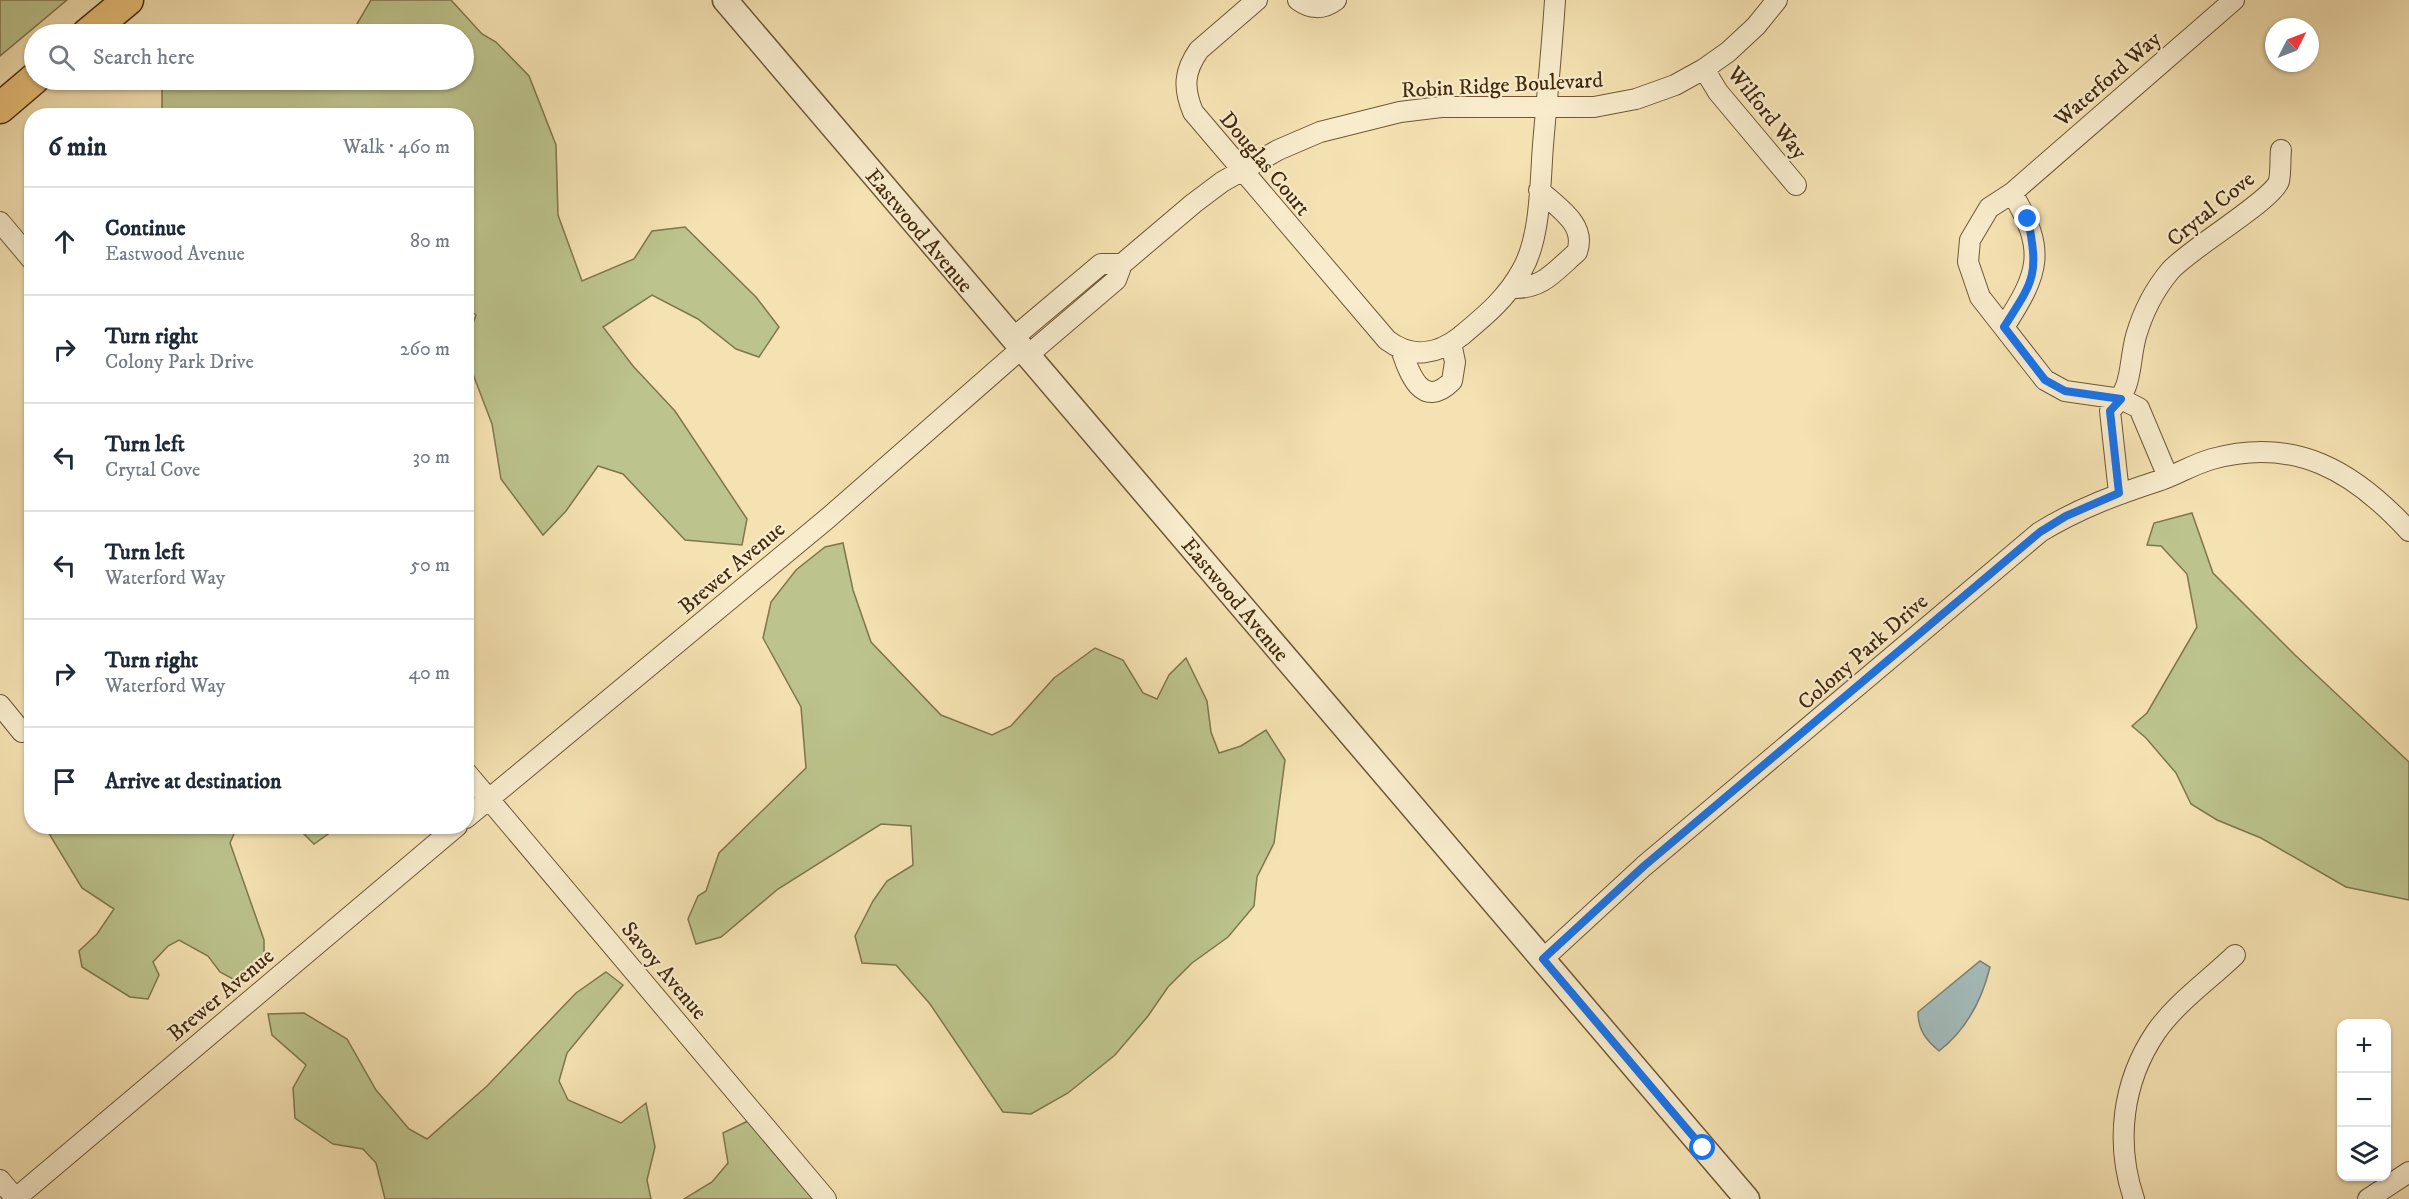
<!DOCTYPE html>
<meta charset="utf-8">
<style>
body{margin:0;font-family:"IM FELL DW Pica",serif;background:#f2f2f3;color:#1f2937}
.controls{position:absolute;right:18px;bottom:18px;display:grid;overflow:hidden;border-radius:12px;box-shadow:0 2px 4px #0004}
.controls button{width:54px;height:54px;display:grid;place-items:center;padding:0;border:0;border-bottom:2px solid #e0e1e3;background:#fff;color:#1f2937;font:30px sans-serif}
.compass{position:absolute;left:2265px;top:18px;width:54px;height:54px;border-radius:50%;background:#fff;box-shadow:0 2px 4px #0004;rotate:48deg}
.stop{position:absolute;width:18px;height:18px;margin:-14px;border:4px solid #1a73e8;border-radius:50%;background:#fff}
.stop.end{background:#1a73e8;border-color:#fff;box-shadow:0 2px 6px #0008}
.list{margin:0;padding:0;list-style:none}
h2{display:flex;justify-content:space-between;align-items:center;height:78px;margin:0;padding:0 24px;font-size:26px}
h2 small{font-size:20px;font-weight:400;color:#747a83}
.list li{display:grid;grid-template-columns:39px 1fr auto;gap:18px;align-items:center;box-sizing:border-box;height:108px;padding:0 24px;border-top:2px solid #e0e1e3}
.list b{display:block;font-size:22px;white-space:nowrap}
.list p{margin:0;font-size:20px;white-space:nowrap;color:#747a83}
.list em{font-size:20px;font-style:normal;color:#747a83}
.icon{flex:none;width:33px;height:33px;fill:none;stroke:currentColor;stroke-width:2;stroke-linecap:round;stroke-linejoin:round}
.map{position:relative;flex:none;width:2409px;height:1199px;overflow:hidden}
.search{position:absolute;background:#fff;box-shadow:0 2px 4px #0004;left:24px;top:24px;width:450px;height:66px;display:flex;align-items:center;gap:15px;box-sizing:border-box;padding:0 21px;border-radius:33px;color:#747a83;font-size:22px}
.panel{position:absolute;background:#fff;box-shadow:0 2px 4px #0004;left:24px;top:108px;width:450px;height:726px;border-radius:24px}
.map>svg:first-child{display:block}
</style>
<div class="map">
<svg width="2409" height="1199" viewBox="0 0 2409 1199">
<rect width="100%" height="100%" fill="#f5e2b2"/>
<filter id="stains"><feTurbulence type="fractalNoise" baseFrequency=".00333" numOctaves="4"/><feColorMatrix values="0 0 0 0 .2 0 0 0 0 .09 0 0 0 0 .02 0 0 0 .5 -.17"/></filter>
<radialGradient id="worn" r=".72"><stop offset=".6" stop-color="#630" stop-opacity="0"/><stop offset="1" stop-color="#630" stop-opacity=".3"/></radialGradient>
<path fill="#bcc38c" stroke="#7f764c" stroke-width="1.5" d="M 0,0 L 67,0 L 0,56 Z
M 371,0 L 451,0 L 482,34 L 496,42 L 529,76 L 556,145 L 558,215 L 582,281 L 634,259 L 652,231 L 685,227 L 756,297 L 779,327 L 759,357 L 736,349 L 698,319 L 652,295 L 603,327 L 633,366 L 675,411 L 747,519 L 742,545 L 685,540 L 623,474 L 598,466 L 566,511 L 543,535 L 501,479 L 492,424 L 471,369 L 467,372 L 467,340 L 476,315 L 466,308 L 466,116 L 162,115 L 162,86 L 173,80 L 464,80 L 464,34 L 351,34 Z
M 2192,513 L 2213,573 L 2295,655 L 2409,762 L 2409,900 L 2346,887 L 2261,838 L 2217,820 L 2191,804 L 2176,773 L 2146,738 L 2132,726 L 2147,713 L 2197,627 L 2187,574 L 2161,546 L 2147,545 L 2154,523 Z
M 843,543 L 853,590 L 871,642 L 941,715 L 992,735 L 1011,726 L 1054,678 L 1095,648 L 1123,660 L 1143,693 L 1157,699 L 1169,675 L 1186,658 L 1207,701 L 1211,732 L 1219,753 L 1241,746 L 1266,730 L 1285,760 L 1274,843 L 1257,877 L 1254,906 L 1228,937 L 1192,963 L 1168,987 L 1148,1016 L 1115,1055 L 1068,1093 L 1031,1114 L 1003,1112 L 930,1004 L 896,965 L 862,963 L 855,936 L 873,901 L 887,881 L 913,865 L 911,826 L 881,824 L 778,889 L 721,937 L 696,944 L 688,919 L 698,896 L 706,891 L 719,853 L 806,768 L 801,707 L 763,638 L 771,602 L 796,570 L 825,547 Z
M 45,827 L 237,827 L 230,843 L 264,940 L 264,968 L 240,983 L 220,972 L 208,956 L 179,940 L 168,946 L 153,962 L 159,975 L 148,999 L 130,997 L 82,967 L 79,951 L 97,934 L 114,909 L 82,888 Z
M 301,827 L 301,826 L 338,827 L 314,844 L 300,830 Z
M 606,972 L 623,985 L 567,1053 L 559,1081 L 568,1100 L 621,1123 L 646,1103 L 655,1147 L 647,1180 L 651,1199 L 385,1199 L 376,1163 L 363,1149 L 333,1144 L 295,1118 L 293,1088 L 306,1065 L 272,1035 L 268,1014 L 304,1013 L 347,1039 L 376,1090 L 409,1129 L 427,1139 L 487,1086 L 576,993 Z
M 748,1121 L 817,1199 L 684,1199 L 712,1182 L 728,1163 L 723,1133 Z"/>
<path fill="#a3bab9" stroke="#7c8074" stroke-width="1.5" d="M 1980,961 L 1990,967 C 1982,1000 1966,1030 1939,1051 C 1926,1040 1918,1030 1918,1012 Z"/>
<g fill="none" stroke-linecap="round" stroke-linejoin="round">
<defs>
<path id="minor" d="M 1257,0 L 1199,50 C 1184,71 1183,88 1193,112 L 1387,340 C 1412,359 1437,355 1461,336 C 1485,316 1507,298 1522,270 C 1541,237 1540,183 1543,145 C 1547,97 1552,48 1555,0
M 1298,0 C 1310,9 1323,10 1336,0
M 1704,69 L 1718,92 L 1796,185
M 0,222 L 32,260
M 1512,288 C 1543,289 1555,271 1577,252 C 1587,224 1557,207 1539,190
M 2004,327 C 2039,273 2047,251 2012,193
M 1013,338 L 1101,264 L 1122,264 L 1194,203 L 1222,182 L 1278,150 L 1320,132 L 1400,112 L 1441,107 L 1594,107 L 1636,99 L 1675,85 L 1704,69 L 1728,52 L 1756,26 L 1777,0
M 1401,349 C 1409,373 1422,411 1452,381 L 1455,362 L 1451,343
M 1028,355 L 1116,280 L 1122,264
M 2168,477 L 2139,408 L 2121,399 L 2065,391 L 2045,380 L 1980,297 L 1968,262 L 1970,240 L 1989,208 L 2012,193 L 2234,0
M 2119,493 L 2110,411 C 2134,386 2128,366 2136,336 C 2143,312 2154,290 2170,271 C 2190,248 2272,201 2279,181 C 2281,172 2280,159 2281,150
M 0,705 L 22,732
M 466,772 L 826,1199
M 466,818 L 828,518 L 1022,348
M 1543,959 L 1644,866 L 2040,532 C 2079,508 2118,494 2161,480 C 2178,474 2194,464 2212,459 C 2295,436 2354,471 2409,531
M 0,1180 L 16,1199
M 15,1199 L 457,826
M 2134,1199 C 2115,1143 2122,1082 2156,1032 C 2176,1003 2209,980 2235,955
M 2368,1199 L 2409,1172"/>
<path id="tertiary" d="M 725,0 L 1747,1199"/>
<path id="primary" d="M 87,34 L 128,0
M 0,108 L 34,79"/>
</defs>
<use href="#minor" stroke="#6f5736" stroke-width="22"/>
<use href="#tertiary" stroke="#6f5736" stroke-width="27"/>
<use href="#primary" stroke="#42290c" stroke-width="33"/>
<use href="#minor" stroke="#f8eccd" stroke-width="20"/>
<use href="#tertiary" stroke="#f8eccd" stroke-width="24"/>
<use href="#primary" stroke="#eac179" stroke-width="30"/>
</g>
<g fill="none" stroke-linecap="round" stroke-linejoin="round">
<path stroke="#1a73e8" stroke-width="8" d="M 1703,1148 L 1543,959 L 1644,866 L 2040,532 L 2066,516 L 2119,493 L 2110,411 L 2121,399 L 2065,391 L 2045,380 L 2004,327 C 2034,280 2039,276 2028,219"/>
</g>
<g text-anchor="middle" stroke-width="4.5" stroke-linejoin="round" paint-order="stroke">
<g font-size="22" fill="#42290c" stroke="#f8eccd">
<text transform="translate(2107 78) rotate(-41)" y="8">Waterford Way</text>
<text transform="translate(1502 84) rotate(-3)" y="8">Robin Ridge Boulevard</text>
<text transform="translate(1768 112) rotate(51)" y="8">Wilford Way</text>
<text transform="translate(1266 163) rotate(50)" y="8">Douglas Court</text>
<text transform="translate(2210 208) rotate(-39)" y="8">Crytal Cove</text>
<text transform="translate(920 230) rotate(50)" y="8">Eastwood Avenue</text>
<text transform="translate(731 567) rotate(-40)" y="8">Brewer Avenue</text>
<text transform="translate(1236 599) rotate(50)" y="8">Eastwood Avenue</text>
<text transform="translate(1862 651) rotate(-41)" y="8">Colony Park Drive</text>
<text transform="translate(665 970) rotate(50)" y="8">Savoy Avenue</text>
<text transform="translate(220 994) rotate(-40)" y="8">Brewer Avenue</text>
</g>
</g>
<rect width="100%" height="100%" filter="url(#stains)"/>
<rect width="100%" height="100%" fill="url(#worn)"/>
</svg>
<div class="controls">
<button>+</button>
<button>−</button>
<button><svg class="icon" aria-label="layers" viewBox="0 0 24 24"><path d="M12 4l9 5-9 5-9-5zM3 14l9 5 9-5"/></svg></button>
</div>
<svg class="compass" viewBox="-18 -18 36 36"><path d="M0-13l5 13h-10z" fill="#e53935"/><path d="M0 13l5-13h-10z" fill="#747a83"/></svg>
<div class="stop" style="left:1703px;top:1148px"></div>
<div class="stop end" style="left:2028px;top:219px"></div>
<div class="search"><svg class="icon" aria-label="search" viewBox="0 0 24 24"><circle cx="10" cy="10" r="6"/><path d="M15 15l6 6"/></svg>Search here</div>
<section class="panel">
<h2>6 min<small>Walk · 460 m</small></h2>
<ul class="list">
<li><svg class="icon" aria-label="ahead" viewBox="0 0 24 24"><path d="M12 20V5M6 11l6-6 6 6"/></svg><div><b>Continue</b><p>Eastwood Avenue</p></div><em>80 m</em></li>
<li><svg class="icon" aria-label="right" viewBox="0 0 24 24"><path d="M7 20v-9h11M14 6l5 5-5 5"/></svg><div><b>Turn right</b><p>Colony Park Drive</p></div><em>260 m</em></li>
<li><svg class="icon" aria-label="left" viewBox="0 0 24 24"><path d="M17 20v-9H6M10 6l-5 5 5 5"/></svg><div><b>Turn left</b><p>Crytal Cove</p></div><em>30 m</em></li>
<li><svg class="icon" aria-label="left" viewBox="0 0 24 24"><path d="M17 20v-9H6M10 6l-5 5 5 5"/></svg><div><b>Turn left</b><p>Waterford Way</p></div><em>50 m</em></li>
<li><svg class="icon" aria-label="right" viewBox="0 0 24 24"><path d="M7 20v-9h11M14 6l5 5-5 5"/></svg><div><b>Turn right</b><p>Waterford Way</p></div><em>40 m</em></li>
<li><svg class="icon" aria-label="arrive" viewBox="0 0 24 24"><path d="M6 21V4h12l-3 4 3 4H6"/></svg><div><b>Arrive at destination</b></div></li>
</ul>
</section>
</div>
